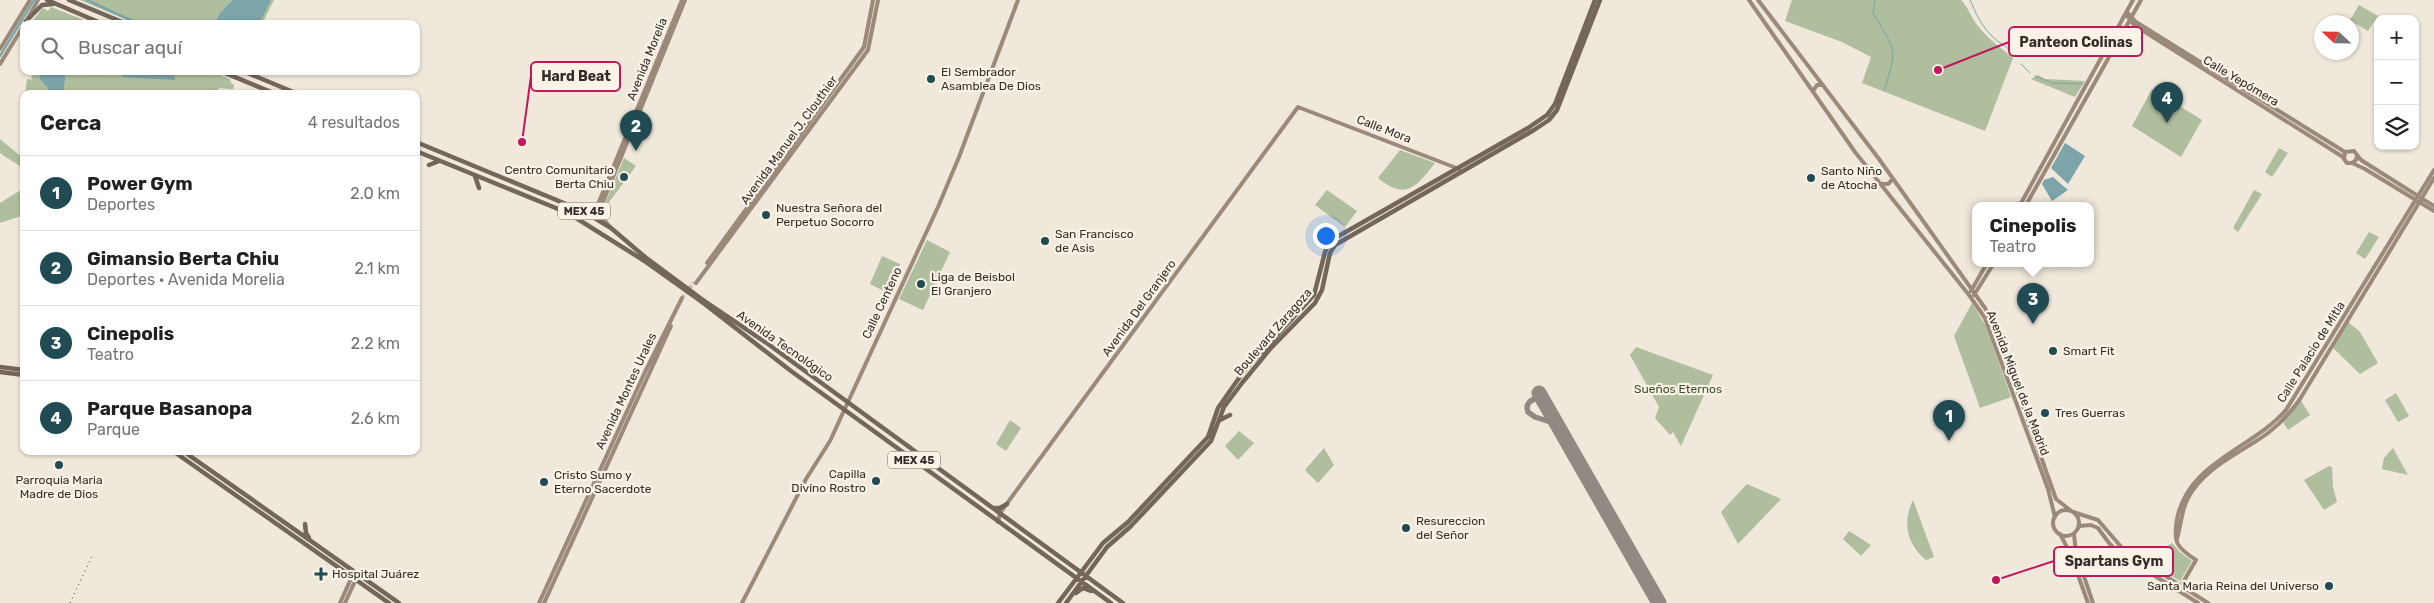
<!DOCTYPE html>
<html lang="es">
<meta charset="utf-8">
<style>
body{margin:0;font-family:Rubik,sans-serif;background:#f6f6f6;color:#202124}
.controls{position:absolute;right:15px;top:15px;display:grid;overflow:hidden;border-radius:10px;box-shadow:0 1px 4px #0004}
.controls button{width:45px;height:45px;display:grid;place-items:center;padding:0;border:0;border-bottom:1px solid #e0e0e0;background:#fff;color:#202124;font:25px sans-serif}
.compass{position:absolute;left:2314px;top:15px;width:45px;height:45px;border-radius:50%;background:#fff;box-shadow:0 1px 4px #0004;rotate:292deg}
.you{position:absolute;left:1325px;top:235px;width:18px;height:18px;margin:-12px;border:4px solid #fff;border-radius:50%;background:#1a73e8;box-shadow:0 0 0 8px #1a73e833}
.badge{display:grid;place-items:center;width:32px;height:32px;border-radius:50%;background:#204b53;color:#fff;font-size:16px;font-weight:700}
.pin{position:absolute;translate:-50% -41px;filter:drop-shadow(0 1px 2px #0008)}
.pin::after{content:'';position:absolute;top:26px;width:18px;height:15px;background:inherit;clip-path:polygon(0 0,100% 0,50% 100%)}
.popup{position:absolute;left:1972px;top:202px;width:122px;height:65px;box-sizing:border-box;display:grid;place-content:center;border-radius:10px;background:#fff;filter:drop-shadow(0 1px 4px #0005);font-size:16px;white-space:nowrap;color:#757577}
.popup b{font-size:19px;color:#202124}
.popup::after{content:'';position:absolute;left:50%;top:100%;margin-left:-10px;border:10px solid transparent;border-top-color:#fff}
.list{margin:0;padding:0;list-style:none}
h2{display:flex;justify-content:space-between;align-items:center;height:65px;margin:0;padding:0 20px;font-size:21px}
h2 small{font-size:16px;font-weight:400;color:#757577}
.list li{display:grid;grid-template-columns:32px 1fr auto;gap:15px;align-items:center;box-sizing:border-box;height:75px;padding:0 20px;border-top:1px solid #e0e0e0}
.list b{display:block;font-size:19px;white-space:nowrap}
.list p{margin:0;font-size:16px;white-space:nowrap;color:#757577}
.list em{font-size:16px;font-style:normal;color:#757577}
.icon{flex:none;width:28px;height:28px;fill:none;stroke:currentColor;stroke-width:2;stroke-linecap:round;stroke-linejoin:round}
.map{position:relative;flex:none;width:2434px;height:603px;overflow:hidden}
.search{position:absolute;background:#fff;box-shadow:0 1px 4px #0004;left:20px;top:20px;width:400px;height:55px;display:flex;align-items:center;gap:12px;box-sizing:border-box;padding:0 18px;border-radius:10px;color:#757577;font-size:19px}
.panel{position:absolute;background:#fff;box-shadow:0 1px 4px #0004;left:20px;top:90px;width:400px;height:365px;border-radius:10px}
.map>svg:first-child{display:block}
</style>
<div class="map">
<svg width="2434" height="603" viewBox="0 0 2434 603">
<rect width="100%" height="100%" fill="#f0e8db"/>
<path fill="#afbe9c" d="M 80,0 L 274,0 L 262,24 L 136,24 Z
M 1792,0 L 1961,0 C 1969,8 1971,18 1978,26 C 1988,39 2001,48 2013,58 L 1985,131 L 1862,83 L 1871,57 L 1842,42 L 1785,21 Z
M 2359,5 L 2378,16 L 2368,31 L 2350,20 Z
M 51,7 L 94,24 L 30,24 L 41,10 L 43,8 L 48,11 Z
M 35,71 L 210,71 L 230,79 L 231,83 L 234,85 L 233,89 L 219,88 L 216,94 L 25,94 L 27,79 L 33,80 L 31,78 Z
M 2038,75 L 2045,79 L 2085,81 L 2075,97 L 2031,79 Z
M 2152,89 L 2202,120 L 2181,157 L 2132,126 Z
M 0,139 L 24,159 L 24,169 L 0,153 Z
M 2279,148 L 2288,153 L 2272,177 L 2265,172 Z
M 1400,150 L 1435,163 C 1416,187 1406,201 1378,178 Z
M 624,158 L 636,166 L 604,209 L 603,208 Z
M 24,188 L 24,215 L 0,223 L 0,203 Z
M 1327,190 L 1357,211 L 1345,227 L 1315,205 Z
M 2254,190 L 2262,194 L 2238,232 L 2233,228 Z
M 2369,232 L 2379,237 L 2365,259 L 2356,253 Z
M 927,240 L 950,252 L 923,310 L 899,299 Z
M 882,256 L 900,264 L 892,295 L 870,284 Z
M 1972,303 L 1986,326 L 2011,397 L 1980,408 L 1954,336 Z
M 2348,322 L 2360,332 L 2378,363 L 2360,374 L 2333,348 Z
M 1636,347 L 1713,375 L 1681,446 L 1673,432 L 1670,435 L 1655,418 L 1659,407 L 1630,355 Z
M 2396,393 L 2409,416 L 2398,422 L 2385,400 Z
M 2301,401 L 2310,415 L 2288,430 L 2283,422 Z
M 1010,420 L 1021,428 L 1006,451 L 996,444 Z
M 1239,431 L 1254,443 L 1238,460 L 1225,446 Z
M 1324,448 L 1334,465 L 1318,483 L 1305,470 Z
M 2393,448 L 2408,475 L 2382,469 L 2384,458 Z
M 2329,466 L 2332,467 L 2333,487 L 2337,502 L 2324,510 L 2304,480 Z
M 1747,484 L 1781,499 L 1738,544 L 1721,512 Z
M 1913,500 L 1934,557 L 1926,560 C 1907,544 1902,523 1913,500 Z
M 1849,531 L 1871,545 L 1861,556 L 1843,539 Z
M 2172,543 L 2180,552 L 2192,561 L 2180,581 L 2146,560 Z"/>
<path fill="#7ca4ab" d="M 233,0 L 271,0 L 259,24 L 215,24 L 220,13 Z
M 39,71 L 66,71 L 63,94 L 53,94 L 40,79 Z
M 123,71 L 173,71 L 175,80 L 122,77 Z
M 2065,143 L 2085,156 L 2068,184 L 2051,168 Z
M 2053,177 L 2068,190 L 2052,201 L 2042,184 L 2044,180 Z"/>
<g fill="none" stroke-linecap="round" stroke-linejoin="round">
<path stroke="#7ca4ab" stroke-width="1" d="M 1875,0 L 1873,13 C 1896,52 1898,47 1884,91
M 1970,0 C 1976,13 1980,24 1991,35 C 1998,43 2009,47 2015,56
M 2021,64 L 2030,73
M 2035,76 L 2052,83 L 2083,84"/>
<path stroke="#7ca4ab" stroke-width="2.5" d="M 87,0 L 139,24
M 0,56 L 34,0"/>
<path stroke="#928a82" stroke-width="5.5" d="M 1544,401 L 1538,398 C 1530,400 1525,404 1528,412 L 1535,417 L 1557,424"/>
<path stroke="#928a82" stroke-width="15" d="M 1539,393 L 1659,603"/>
<path stroke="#cac3b7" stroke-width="4" stroke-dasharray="4 2" stroke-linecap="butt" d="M 682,298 L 694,282"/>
<path stroke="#9b8979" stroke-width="4" d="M 1749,0 L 1855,152 L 1969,295 L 1985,318 L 2048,489 L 2055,517
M 1758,0 L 1879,159 L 1985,308 L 1997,333 L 2056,499 L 2070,510
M 2127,12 L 2136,22 L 2345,152
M 2126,14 L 2134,25 L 2343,157
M 28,18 L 38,0
M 0,49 L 30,0
M 0,64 L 24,25
M 1813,91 L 1817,85 L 1823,85
M 2357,156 L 2356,160 L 2352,163 L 2347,163 L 2344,159 L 2345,152 L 2354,151 L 2361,160 L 2434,206
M 2352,163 L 2365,169 L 2434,211
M 1881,184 L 1888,184 L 1893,179
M 2020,205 L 2133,0
M 2026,205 L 2141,0
M 589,214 L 596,209 L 682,0
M 610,227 L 600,215 L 600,209 L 685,0
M 707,263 L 864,47 L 873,0
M 696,283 L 868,50 L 878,0
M 1971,291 L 1987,263
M 1974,295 L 1994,263
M2053 523a13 13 0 1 1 26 0a13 13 0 1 1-26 0Z
M 2073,512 L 2098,520 L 2123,549 L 2208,603
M 998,522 L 1000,513 L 1298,107 L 1459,169
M 2079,526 L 2091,525 L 2098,528 L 2109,543 L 2120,554 L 2198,603
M 2060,534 L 2070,553 L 2088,603
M 2074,534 L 2076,553 L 2093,603
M 2177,539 C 2181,525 2181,511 2188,498 C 2204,467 2241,453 2268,433 C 2281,423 2291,412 2300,399 L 2434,178
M 2178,591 L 2196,560 C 2176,547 2173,542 2177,519 C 2188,462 2252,449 2286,410 L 2434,170
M 340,603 L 354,572
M 345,603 L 356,579 L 360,576
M 539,603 L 645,372 L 682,298
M 544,603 L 671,326
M 742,603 L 806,479 L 830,441 L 938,207 L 959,157 L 1018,0"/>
<path stroke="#75665a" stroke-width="4.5" d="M 47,0 L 103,24
M 69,0 L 127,24
M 26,21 L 42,5 L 53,4
M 220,71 L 276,94
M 243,71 L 298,94
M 416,142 L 583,211 L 611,228 L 645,257
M 416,151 L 568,213 L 643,260
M 429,165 L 439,161
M 475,176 L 479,188
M 703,300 L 768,344 L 1123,603
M 702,302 L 791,371 L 1111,603
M 0,367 L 24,370
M 0,372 L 24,375
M 1220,420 L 1230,415
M 173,451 L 389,603
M 183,451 L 399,603
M 994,508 L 1000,508 L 1007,504
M 305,524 L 306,533 L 309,538
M 1076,593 L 1083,588 L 1091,591
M 1058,603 L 1103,543 L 1128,522 L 1208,437 L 1218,408 L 1244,371 L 1314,295 L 1325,252 L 1330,241 L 1528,128 L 1547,115 L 1555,104 L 1595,0
M 1066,603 L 1107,547 L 1130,527 L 1211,441 L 1224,407 L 1242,383 L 1270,349 L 1315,303 L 1322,290 L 1330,253 L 1335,245 L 1534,130 L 1549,120 L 1557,110 L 1600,0"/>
<path stroke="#342d28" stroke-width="1" stroke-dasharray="1 4" stroke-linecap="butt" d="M 70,603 L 93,554"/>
<path stroke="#75665a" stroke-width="4.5" d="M 645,257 L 703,300
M 643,260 L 702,302"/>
</g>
<g fill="#204b53" stroke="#f8f2e7" stroke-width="2">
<circle cx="931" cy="79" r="5"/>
<circle cx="624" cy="177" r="5"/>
<circle cx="1811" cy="178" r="5"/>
<circle cx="766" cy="215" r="5"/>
<circle cx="1045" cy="241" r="5"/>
<circle cx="921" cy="284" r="5"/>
<circle cx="2053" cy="351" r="5"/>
<circle cx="2045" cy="413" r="5"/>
<circle cx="59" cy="465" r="5"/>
<circle cx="876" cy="481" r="5"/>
<circle cx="544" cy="482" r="5"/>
<circle cx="1406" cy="528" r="5"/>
<path d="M318.5 566.5h5v5h5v5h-5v5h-5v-5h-5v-5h5z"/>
<circle cx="2329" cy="586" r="5"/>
</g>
<g text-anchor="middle" stroke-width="4.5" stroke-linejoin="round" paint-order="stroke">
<g fill="#f8f2e7" stroke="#6f6861" stroke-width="1">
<rect x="558" y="202.5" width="52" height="17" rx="4"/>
<rect x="888" y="451.5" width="52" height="17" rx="4"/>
</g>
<g font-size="11" font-weight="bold" fill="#342d28">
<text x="584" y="215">MEX 45</text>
<text x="914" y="464">MEX 45</text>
</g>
<g font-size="12" fill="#342d28" stroke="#f8f2e7">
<text transform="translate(647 59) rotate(-68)" y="4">Avenida Morelia</text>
<text transform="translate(2241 81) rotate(31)" y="4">Calle Yepómera</text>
<text transform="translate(1384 129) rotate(21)" y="4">Calle Mora</text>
<text transform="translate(789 140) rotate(-54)" y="4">Avenida Manuel J. Clouthier</text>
<text transform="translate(882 303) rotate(-65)" y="4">Calle Centeno</text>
<text transform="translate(1139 308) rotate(-54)" y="4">Avenida Del Granjero</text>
<text transform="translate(1273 332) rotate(-49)" y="4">Boulevard Zaragoza</text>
<text transform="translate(785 346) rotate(35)" y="4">Avenida Tecnológico</text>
<text transform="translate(2311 352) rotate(-58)" y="4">Calle Palacio de Mitla</text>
<text transform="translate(2018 383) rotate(69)" y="4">Avenida Miguel de la Madrid</text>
<text transform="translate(626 391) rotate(-65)" y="4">Avenida Montes Urales</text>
</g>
<g font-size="12" fill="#342d28" stroke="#f8f2e7" text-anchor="start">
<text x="941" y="76">El Sembrador<tspan x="941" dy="14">Asamblea De Dios</tspan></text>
<text x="614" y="174" text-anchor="end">Centro Comunitario<tspan x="614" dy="14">Berta Chiu</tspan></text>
<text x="1821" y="175">Santo Niño<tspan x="1821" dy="14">de Atocha</tspan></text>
<text x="776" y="212">Nuestra Señora del<tspan x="776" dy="14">Perpetuo Socorro</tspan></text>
<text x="1055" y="238">San Francisco<tspan x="1055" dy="14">de Asis</tspan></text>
<text x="931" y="281">Liga de Beisbol<tspan x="931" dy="14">El Granjero</tspan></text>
<text x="2063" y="355">Smart Fit</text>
<text x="2055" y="417">Tres Guerras</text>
<text x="866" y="478" text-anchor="end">Capilla<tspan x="866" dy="14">Divino Rostro</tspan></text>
<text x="554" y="479">Cristo Sumo y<tspan x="554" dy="14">Eterno Sacerdote</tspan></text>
<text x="59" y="484" text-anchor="middle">Parroquia Maria<tspan x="59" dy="14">Madre de Dios</tspan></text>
<text x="1416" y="525">Resureccion<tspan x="1416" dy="14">del Señor</tspan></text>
<text x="332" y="578">Hospital Juárez</text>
<text x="2319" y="590" text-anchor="end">Santa Maria Reina del Universo</text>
</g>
<g font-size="12" fill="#40512d" stroke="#f8f2e7">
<text x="1678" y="393">Sueños Eternos</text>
</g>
</g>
<path fill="none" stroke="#c2185b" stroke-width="2" d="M1938 70L2009 42M522 142L531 76M1996 580L2054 561"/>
<g fill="#c2185b" stroke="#f8f2e7" stroke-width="2">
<circle cx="1938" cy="70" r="5"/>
<circle cx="522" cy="142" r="5"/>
<circle cx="1996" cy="580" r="5"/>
</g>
<g fill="#f8f2e7" stroke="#c2185b" stroke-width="2">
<rect x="2009" y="27" width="133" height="29" rx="5"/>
<rect x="531" y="62" width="89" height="29" rx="5"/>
<rect x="2054" y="547" width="119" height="29" rx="5"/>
</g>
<g font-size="14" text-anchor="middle" font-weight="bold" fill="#342d28">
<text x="2076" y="47">Panteon Colinas</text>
<text x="576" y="81">Hard Beat</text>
<text x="2114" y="566">Spartans Gym</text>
</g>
</svg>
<div class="controls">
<button>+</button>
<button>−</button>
<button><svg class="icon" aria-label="layers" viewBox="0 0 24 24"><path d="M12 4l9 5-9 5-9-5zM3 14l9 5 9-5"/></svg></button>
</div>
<svg class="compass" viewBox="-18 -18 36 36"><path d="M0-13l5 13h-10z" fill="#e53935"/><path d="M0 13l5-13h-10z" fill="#757577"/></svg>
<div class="you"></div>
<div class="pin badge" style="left:1949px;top:441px">1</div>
<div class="pin badge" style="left:636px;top:151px">2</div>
<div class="pin badge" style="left:2033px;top:324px">3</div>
<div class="popup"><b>Cinepolis</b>Teatro</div>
<div class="pin badge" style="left:2167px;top:123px">4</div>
<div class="search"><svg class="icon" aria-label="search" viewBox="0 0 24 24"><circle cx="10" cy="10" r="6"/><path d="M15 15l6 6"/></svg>Buscar aquí</div>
<section class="panel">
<h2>Cerca<small>4 resultados</small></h2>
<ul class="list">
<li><span class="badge">1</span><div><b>Power Gym</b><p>Deportes</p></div><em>2.0 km</em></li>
<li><span class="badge">2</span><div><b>Gimansio Berta Chiu</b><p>Deportes · Avenida Morelia</p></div><em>2.1 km</em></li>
<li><span class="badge">3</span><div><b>Cinepolis</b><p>Teatro</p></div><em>2.2 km</em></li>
<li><span class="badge">4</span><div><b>Parque Basanopa</b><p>Parque</p></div><em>2.6 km</em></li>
</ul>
</section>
</div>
